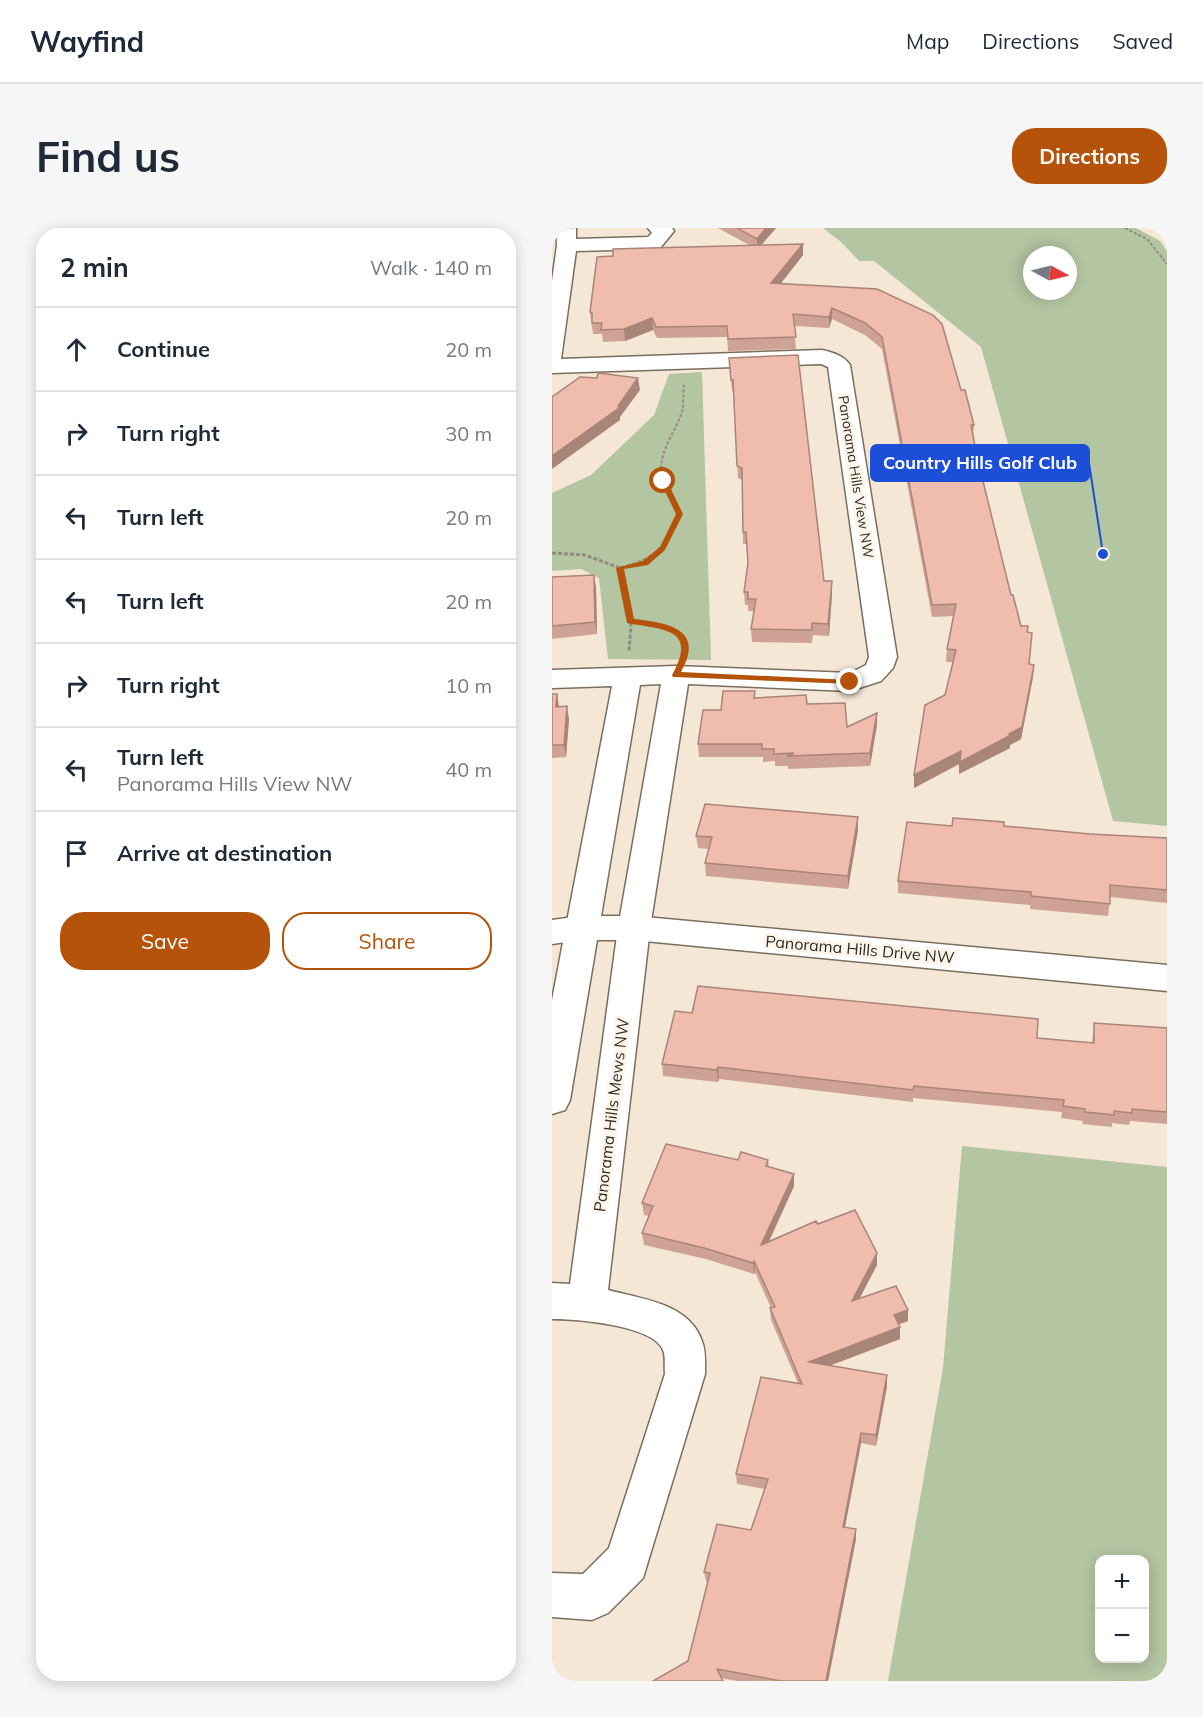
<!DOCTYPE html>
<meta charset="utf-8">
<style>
body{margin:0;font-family:Mulish,sans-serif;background:#f6f6f7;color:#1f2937}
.controls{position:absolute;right:18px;bottom:18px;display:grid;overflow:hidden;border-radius:12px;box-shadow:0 3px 15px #0003}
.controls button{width:54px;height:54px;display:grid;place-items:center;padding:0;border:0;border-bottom:2px solid #e0e1e3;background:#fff;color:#1f2937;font:30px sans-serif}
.compass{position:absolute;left:471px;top:18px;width:54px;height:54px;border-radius:50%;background:#fff;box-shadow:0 3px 15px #0003;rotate:97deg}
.stop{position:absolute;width:18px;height:18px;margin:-14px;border:4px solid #b45309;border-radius:50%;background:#fff}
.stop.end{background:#b45309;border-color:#fff;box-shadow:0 2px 6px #0008}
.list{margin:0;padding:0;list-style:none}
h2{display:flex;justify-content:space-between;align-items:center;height:78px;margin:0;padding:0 24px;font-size:26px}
h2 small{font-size:20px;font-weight:400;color:#747a83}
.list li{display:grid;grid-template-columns:39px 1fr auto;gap:18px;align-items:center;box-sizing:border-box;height:84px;padding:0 24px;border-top:2px solid #e0e1e3}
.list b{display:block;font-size:22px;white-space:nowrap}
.list p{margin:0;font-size:20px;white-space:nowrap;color:#747a83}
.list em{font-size:20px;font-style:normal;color:#747a83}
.actions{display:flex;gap:12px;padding:18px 24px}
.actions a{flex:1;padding:14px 0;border:2px solid #b45309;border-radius:24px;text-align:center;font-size:21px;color:#b45309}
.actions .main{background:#b45309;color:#fff}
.icon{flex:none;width:33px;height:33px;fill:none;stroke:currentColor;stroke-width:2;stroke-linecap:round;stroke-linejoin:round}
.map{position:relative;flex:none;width:615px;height:1453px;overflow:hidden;border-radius:24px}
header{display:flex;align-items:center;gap:36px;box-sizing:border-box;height:84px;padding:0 30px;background:#fff;border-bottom:2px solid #e0e1e3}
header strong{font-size:28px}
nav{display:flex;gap:33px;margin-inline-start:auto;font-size:21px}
.intro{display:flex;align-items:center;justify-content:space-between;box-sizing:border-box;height:144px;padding:0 36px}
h1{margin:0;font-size:42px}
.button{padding:15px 27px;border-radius:24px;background:#b45309;color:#fff;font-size:21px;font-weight:700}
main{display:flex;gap:36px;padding:0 36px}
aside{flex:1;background:#fff;border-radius:24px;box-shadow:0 3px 15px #0003}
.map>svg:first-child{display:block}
</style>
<header>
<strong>Wayfind</strong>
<nav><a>Map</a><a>Directions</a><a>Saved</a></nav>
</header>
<div class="intro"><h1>Find us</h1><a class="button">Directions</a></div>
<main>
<aside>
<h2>2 min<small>Walk · 140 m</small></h2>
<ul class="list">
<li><svg class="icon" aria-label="ahead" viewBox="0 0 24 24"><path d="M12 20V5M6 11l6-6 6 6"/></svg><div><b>Continue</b></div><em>20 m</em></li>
<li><svg class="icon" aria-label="right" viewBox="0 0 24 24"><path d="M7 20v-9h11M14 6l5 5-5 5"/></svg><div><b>Turn right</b></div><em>30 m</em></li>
<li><svg class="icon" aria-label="left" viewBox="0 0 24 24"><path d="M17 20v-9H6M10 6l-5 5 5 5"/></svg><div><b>Turn left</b></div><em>20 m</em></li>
<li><svg class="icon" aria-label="left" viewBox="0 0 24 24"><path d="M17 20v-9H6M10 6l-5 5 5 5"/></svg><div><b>Turn left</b></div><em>20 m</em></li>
<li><svg class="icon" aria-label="right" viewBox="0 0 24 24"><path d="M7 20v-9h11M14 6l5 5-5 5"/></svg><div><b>Turn right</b></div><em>10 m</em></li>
<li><svg class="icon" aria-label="left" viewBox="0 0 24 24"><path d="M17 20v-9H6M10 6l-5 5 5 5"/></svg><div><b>Turn left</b><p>Panorama Hills View NW</p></div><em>40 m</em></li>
<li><svg class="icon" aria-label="arrive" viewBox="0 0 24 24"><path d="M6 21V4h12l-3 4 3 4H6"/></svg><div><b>Arrive at destination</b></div></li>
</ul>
<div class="actions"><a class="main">Save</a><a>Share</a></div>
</aside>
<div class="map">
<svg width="615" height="1453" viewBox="0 0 615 1453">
<rect width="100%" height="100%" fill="#f5e7d5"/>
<path fill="#b4c5a2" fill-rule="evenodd" d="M 271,0 L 584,0 L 608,13 L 615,23 L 615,598 L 561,593 L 429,119 L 322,33 L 307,33 L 289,14 ZM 480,27 L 516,27 L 516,63 L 480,63 Z
M 150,144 L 159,432 L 56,431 L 47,350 L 29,341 L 0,343 L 0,265 L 39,247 L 102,187 L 117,146 Z
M 410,918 L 615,939 L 615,1453 L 336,1453 L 391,1140 ZM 548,1332 L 592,1332 L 592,1430 L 548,1430 Z"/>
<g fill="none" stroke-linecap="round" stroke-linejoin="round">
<defs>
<path id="street" d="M 4,0 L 24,0 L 24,11 L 96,9 L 100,5 L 96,0 L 120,0 L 122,3 L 109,19 L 102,21 L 24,23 L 9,131 L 270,122 C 282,125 291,127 298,137 L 345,429 L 341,440 L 329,453 L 298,463 L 136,456 L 98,700 L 56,1062 C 90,1071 137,1075 150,1113 C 154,1123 153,1136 153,1146 L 91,1350 L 56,1385 L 40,1392 L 0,1389 L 0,1345 L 31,1346 L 57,1320 L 113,1146 C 112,1139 114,1128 111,1122 C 101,1097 24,1091 0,1091 L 0,1055 L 18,1056 L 66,700 L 109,456 L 88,457 L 18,872 L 13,882 L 0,886 L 0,772 L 60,458 L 0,460 L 0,442 L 124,438 L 298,445 L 314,437 L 317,429 L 276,139 L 269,136 L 0,145 L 0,53 L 5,17 Z"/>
<path id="secondary" d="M 29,688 L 82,688 L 615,737 L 615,763 L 82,712 L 29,712 L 0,716 L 0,692 Z"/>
</defs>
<use href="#street" stroke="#7a6e5e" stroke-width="3"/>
<use href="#secondary" stroke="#7a6e5e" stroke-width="3"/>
<path stroke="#938a7d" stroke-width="2" stroke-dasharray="3 2" stroke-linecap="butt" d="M 573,0 L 595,11 L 615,36
M 112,255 C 102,228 122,208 130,184 C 132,176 131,165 132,156"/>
<path stroke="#938a7d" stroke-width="3" stroke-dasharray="4 2" stroke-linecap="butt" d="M 0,325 L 33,327 L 68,340 L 79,397 L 77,423
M 68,340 C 106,331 112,319 128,286 L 111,253
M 78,393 L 103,396 L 129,407 L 134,421"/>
<use href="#street" fill="#fff" fill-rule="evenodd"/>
<use href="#secondary" fill="#fff" fill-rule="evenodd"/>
</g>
<path fill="#cea295" d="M 166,0 L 224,0 L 209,17 L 251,16 L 251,27 L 228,56 L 325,61 L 409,162 L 422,197 L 421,207 L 426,233 L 459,367 L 469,398 L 476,404 L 477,436 L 481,449 L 469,511 L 458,517 L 458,520 L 407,546 L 407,536 L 362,560 L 362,547 L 393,467 L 401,434 L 394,434 L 395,421 L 401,388 L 380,389 L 330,121 L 313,107 L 280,91 L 277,100 L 242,98 L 244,121 L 176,123 L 175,109 L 105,110 L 101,102 L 73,113 L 51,114 L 50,106 L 41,106 L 38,84 L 61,28 L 197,17 Z
M 177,130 L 272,353 L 280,366 L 277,408 L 261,407 L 260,415 L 200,414 L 199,401 L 202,383 L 196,383 L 196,377 L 193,377 L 192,364 L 196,336 L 195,316 L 191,316 L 190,252 L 186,250 L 182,163 L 180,163 Z
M 0,349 L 44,359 L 45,406 L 0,411 Z
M 203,463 L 203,470 L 255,476 L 295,499 L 325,497 L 318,538 L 236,541 L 236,538 L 223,538 L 223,533 L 211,534 L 211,529 L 147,529 L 146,516 Z
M 0,466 L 7,479 L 17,491 L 14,529 L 0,530 Z
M 400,598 L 452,598 L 538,606 L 615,610 L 615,675 L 558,669 L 556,688 L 478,681 L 478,677 L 346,665 L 346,653 Z
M 306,602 L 296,661 L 154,648 L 153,635 L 157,621 L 146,620 L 144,608 Z
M 140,785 L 485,810 L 540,815 L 542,795 L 615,800 L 615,896 L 578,893 L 577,897 L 560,895 L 560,899 L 530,896 L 531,893 L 509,890 L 510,884 L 361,870 L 361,874 L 167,851 L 166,854 L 111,848 L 110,836 Z
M 186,932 L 216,932 L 217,939 L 242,946 L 242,958 L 217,1014 L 266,996 L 325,1025 L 325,1037 L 307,1071 L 356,1082 L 356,1093 L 347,1096 L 348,1111 L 277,1138 L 335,1147 L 335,1158 L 324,1218 L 309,1215 L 293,1299 L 304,1301 L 304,1311 L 276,1453 L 185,1453 L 169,1450 L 136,1433 L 156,1354 L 154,1353 L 152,1344 L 199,1302 L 213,1261 L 185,1256 L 184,1246 L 246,1155 L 219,1092 L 218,1080 L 219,1080 L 203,1044 L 202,1046 L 154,1031 L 92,1017 L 90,1005 L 97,988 L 92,987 L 90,975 Z"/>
<path fill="#a88479" d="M 214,0 L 224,0 L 205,22 L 205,11 Z
M 251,16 L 251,27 L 220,67 L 219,55 Z
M 280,80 L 280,91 L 277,100 L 277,89 Z
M 100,90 L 101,102 L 73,113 L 72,101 Z
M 86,150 L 88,162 L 68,189 L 68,192 L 0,241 L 0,228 L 66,178 Z
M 42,347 L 44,359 L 45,406 L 43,394 Z
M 280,353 L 280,366 L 277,408 L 276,396 Z
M 482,437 L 481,449 L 469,511 L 458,517 L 458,520 L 407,546 L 407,536 L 362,560 L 362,547 Z
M 5,466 L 7,478 L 4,479 Z
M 15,478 L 17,491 L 14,529 L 12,517 Z
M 325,485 L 325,497 L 318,538 L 318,525 Z
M 306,589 L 306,602 L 296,661 L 296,648 Z
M 166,839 L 167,851 L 166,854 L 165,842 Z
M 242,946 L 242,958 L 210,1028 L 209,1017 Z
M 325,1025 L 325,1037 L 300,1085 L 300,1073 Z
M 202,1033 L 203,1044 L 202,1046 L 201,1035 Z
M 356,1082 L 356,1093 L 342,1098 L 342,1087 Z
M 348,1099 L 348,1111 L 258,1145 L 257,1134 Z
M 335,1147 L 335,1158 L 324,1218 L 324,1207 Z
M 309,1205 L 309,1215 L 291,1309 L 291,1299 Z
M 304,1301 L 304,1311 L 276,1453 L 274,1453 Z"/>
<path fill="#f0bcad" stroke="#a88479" stroke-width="1.5" d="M 185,0 L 214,0 L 205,11 Z
M 251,16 L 219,55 L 325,61 L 381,87 L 390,96 L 409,162 L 413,162 L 422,197 L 419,197 L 426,233 L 459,367 L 461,367 L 469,398 L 476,398 L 475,404 L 480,405 L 477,436 L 482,437 L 470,499 L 457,506 L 459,507 L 408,534 L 409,523 L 362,547 L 373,477 L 393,467 L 404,422 L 395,421 L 404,376 L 380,377 L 330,109 L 313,95 L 280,80 L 277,89 L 241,86 L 244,109 L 176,111 L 175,98 L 104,99 L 100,90 L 72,101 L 49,102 L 50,95 L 40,95 L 40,85 L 38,84 L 45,29 L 61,28 L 61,21 Z
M 246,127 L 272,353 L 280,353 L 276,396 L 260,395 L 260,402 L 199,401 L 204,371 L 196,371 L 196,364 L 192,364 L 196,335 L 194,304 L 191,304 L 190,240 L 185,238 L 181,152 L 179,152 L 177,130 Z
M 46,145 L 86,150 L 66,178 L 67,180 L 0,228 L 0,169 L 28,149 L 45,150 Z
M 42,347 L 43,394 L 0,398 L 0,349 Z
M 171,463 L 203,463 L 202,470 L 254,467 L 255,476 L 293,475 L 295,499 L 325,485 L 318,525 L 235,528 L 242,525 L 222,526 L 222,521 L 210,521 L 210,516 L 146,516 L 151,482 L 169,482 Z
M 0,466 L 5,466 L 4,479 L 15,478 L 12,517 L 0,517 Z
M 153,576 L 306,589 L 296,648 L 153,635 L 160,609 L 144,608 Z
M 401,590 L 452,594 L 452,598 L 538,606 L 615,610 L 615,662 L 558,657 L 558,676 L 479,668 L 479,664 L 346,653 L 355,594 L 400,598 Z
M 146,758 L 486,791 L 485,810 L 542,815 L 542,795 L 615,800 L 615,884 L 580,881 L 580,885 L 562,883 L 562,887 L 533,884 L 533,881 L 511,878 L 512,872 L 362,858 L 361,862 L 166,839 L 165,842 L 110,836 L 123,783 L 140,785 Z
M 114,916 L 186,932 L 189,924 L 216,932 L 214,938 L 242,946 L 209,1017 L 264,993 L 266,996 L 303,982 L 325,1025 L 300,1073 L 344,1058 L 356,1082 L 342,1087 L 348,1099 L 257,1134 L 335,1147 L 324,1207 L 309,1205 L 291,1299 L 304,1301 L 274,1453 L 229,1453 L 165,1441 L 171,1453 L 101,1453 L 136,1433 L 158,1345 L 152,1344 L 165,1296 L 199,1302 L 216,1251 L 184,1246 L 209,1149 L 250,1156 L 218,1080 L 223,1079 L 202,1033 L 201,1035 L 152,1020 L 90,1005 L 101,978 L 90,975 Z"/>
<path fill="#b45309" d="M 111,251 L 115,253 L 131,286 L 113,322 L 96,337 L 72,341 L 82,391 C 117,395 153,401 129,444 L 298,452 L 303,454 L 301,456 L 121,449 L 120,447 C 146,400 112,402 75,395 L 64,340 L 91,333 L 108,319 L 124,286 L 108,253 Z"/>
<g text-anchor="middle" stroke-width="6" stroke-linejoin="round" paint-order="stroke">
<g font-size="14" fill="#302b24" stroke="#fef5ea">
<text transform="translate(304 249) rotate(81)" y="5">Panorama Hills View NW</text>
</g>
<g font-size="16" fill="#302b24" stroke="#fef5ea">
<text transform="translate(308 721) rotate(5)" y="6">Panorama Hills Drive NW</text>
<text transform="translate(59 887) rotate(-83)" y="6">Panorama Hills Mews NW</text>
</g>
</g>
<path fill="none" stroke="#1d4ed8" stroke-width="2" d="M551 326L537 235"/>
<circle fill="#1d4ed8" stroke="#fef5ea" stroke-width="2" cx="551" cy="326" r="6"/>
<rect fill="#1d4ed8" stroke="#1d4ed8" stroke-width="2" x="319" y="217" width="218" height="36" rx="6"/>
<g font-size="18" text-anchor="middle" font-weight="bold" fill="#fff">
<text x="428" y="241">Country Hills Golf Club</text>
</g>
</svg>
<div class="controls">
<button>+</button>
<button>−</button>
</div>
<svg class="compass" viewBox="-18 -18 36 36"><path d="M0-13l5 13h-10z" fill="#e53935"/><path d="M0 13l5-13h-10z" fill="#747a83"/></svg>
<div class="stop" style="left:111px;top:253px"></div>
<div class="stop end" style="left:298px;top:454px"></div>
</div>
</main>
